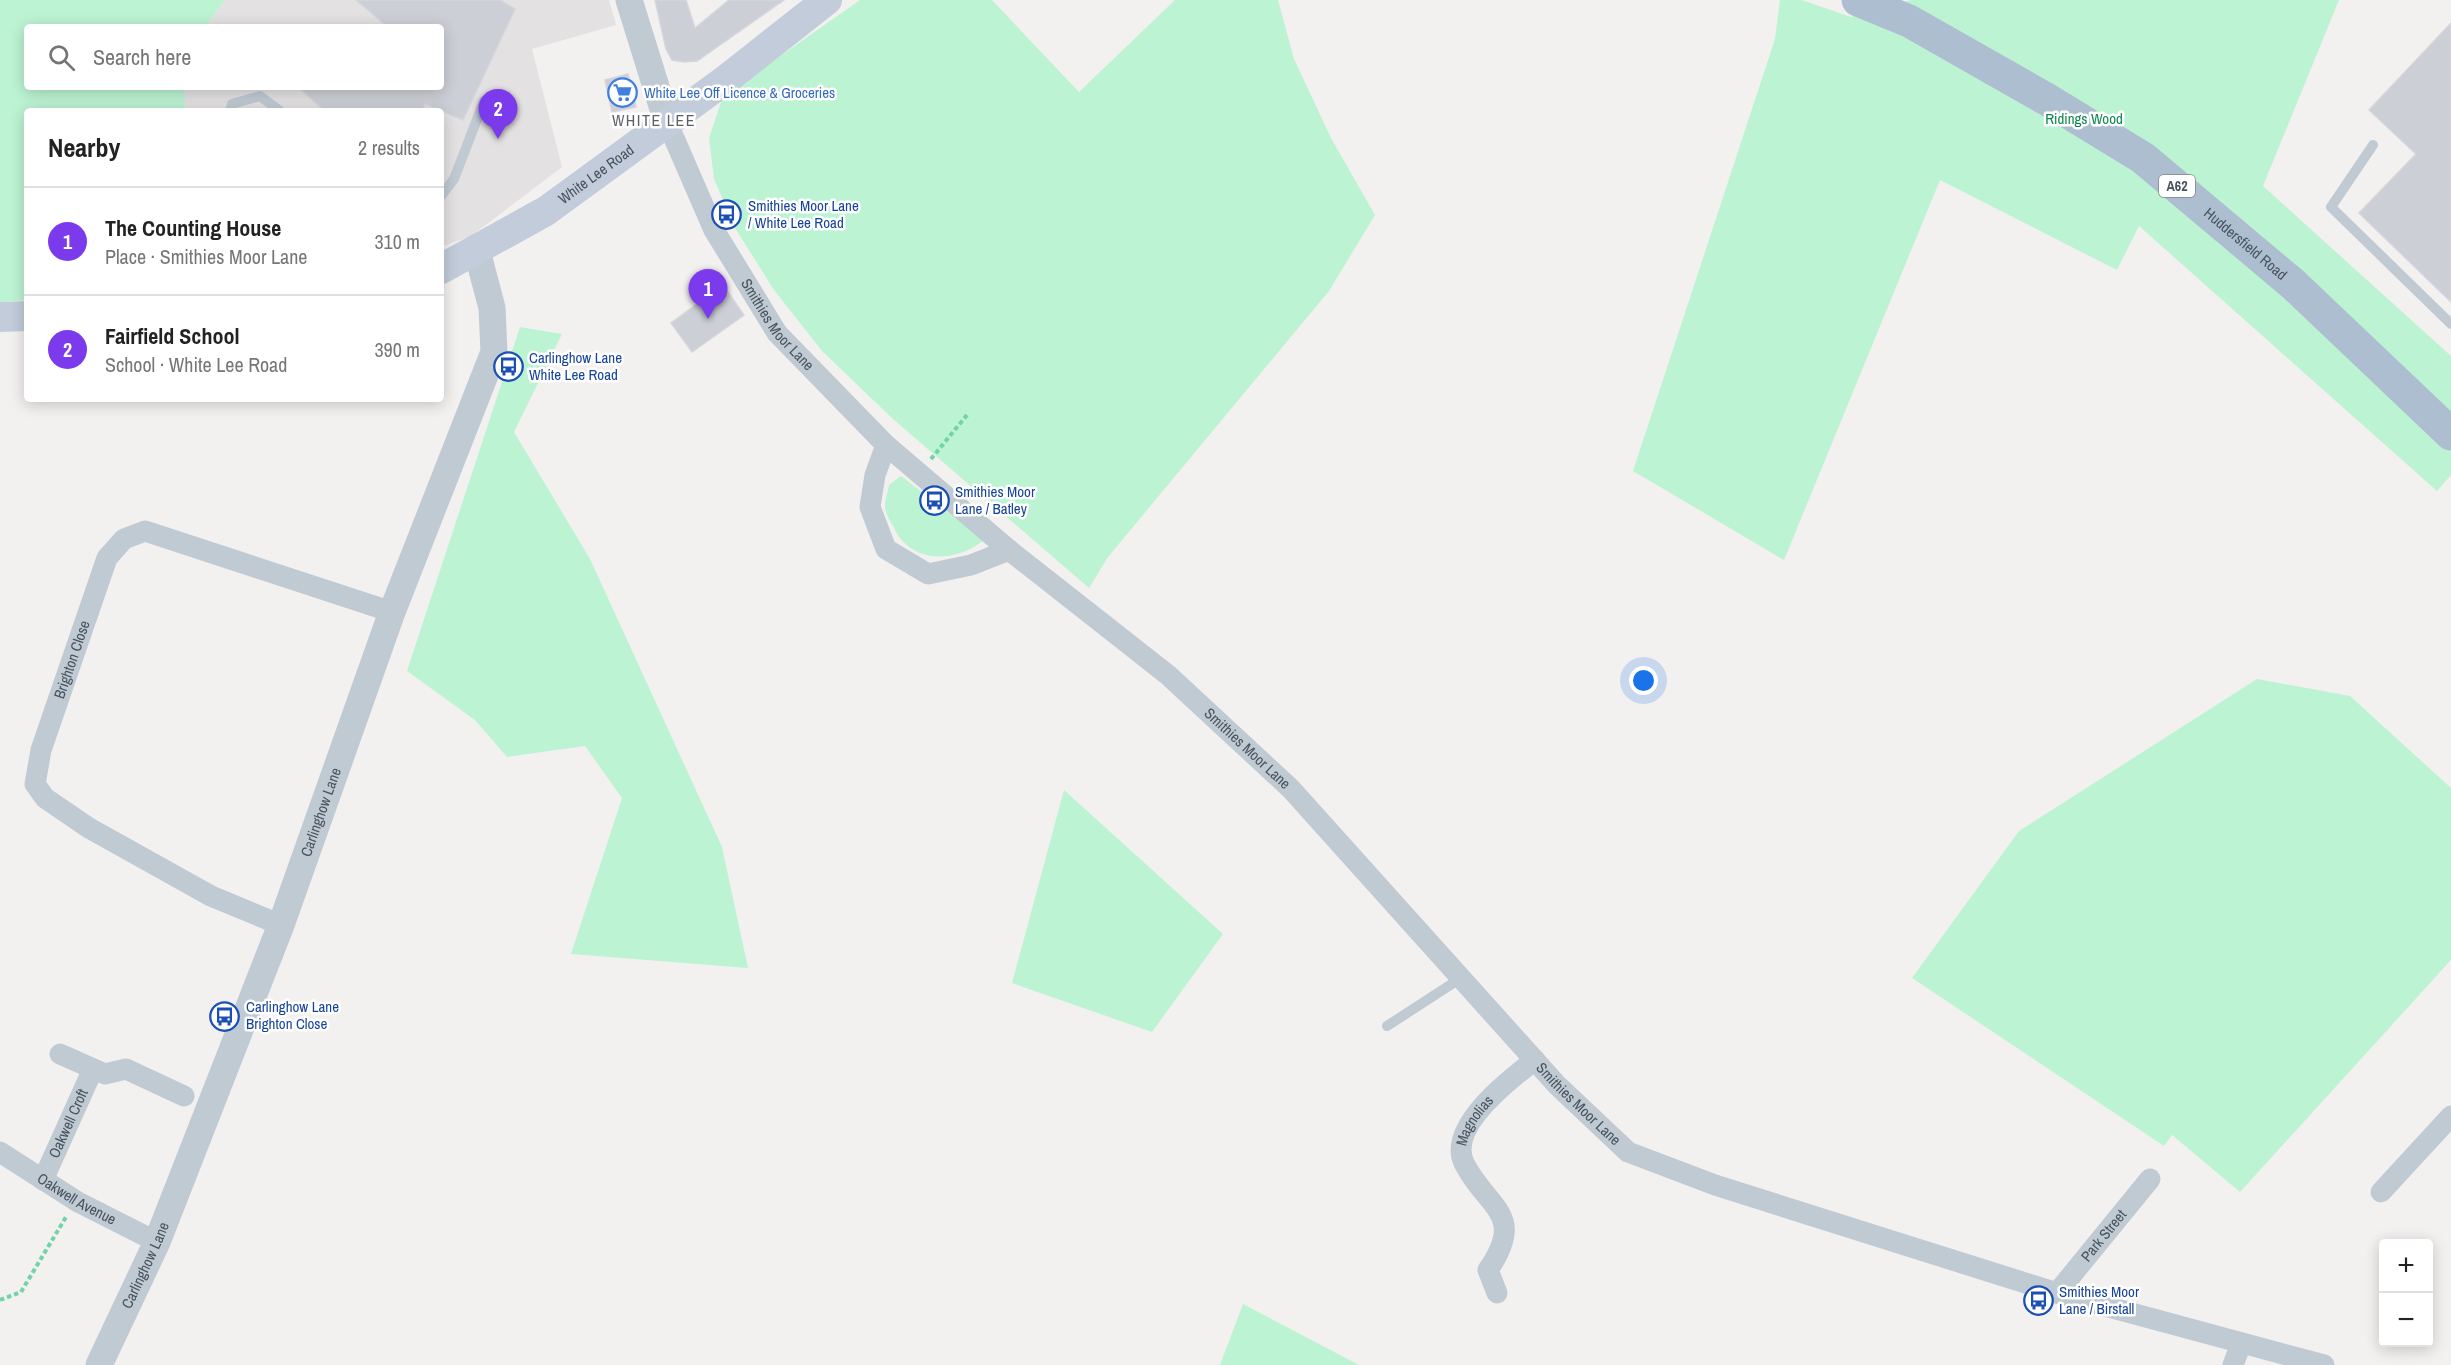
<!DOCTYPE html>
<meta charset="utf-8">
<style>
body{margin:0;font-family:"Archivo Narrow",sans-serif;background:#f6f6f6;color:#222}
.controls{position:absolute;right:18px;bottom:18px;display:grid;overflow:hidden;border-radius:6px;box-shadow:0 3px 15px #0003}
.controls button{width:54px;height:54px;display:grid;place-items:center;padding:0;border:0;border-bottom:2px solid #e0e0e0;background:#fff;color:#222;font:30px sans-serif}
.you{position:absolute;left:1644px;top:681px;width:21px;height:21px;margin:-15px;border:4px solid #fff;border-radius:50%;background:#1a73e8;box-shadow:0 0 0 9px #1a73e833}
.badge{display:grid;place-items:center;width:39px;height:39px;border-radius:50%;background:#7c3aed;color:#fff;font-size:20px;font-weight:700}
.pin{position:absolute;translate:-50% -50px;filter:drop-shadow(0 2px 3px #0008)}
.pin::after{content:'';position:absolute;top:32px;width:21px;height:18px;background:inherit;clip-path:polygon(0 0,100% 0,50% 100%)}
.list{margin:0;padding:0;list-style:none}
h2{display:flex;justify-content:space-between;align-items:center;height:78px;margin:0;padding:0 24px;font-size:26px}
h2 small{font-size:20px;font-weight:400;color:#767676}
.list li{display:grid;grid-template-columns:39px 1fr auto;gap:18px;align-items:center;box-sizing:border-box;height:108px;padding:0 24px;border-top:2px solid #e0e0e0}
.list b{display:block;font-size:22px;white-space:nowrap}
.list p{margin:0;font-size:20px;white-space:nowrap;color:#767676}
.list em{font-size:20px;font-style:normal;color:#767676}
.icon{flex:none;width:33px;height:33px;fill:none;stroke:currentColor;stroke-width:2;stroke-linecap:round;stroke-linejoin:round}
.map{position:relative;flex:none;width:2451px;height:1365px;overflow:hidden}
.search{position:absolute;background:#fff;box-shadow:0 3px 15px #0003;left:24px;top:24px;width:420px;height:66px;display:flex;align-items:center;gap:15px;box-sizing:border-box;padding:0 21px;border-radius:6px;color:#767676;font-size:22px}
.panel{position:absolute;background:#fff;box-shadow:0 3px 15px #0003;left:24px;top:108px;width:420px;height:294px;border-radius:6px}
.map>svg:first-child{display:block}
</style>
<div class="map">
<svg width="2451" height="1365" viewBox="0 0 2451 1365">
<rect width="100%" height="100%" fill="#f3f0f0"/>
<path fill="#e4e1e2" d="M 225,0 L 609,0 L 616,25 L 532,49 L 562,167 L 471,236 L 441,247 L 441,111 L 186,111 L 184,87 L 441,87 L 441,27 L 205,27 Z"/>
<path fill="#bcf3d3" d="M 0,0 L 225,0 L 205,27 L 27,27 L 27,87 L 184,87 L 186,111 L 27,111 L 27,300 L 0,302 Z
M 860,0 L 992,0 L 1079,92 L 1175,0 L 1278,0 L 1294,59 L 1331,138 L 1375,215 L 1329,291 L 1108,557 L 1089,588 L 893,419 L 822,351 L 774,290 L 735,228 L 714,179 L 709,138 L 723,96 Z
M 1780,0 L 1802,0 L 1851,17 L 1911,0 L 2339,0 L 2263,186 L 2451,356 L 2451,475 L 2437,491 L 2139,226 L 2117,270 L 1940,180 L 1784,560 L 1633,471 L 1775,39 Z
M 520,327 L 562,334 L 514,432 L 590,559 L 722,847 L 748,968 L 571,954 L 622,798 L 585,746 L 507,757 L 475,720 L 407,671 Z
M 901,476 L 984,540 C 954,564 910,564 893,526 C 890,521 886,514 885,508 C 884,502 888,492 889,485 Z
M 2257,679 L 2350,696 L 2451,788 L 2451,960 L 2240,1192 L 2172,1135 L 2164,1146 L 1912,978 L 2019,831 Z
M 1064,790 L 1223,934 L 1152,1032 L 1012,983 Z
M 1243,1304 L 1359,1365 L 1220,1365 Z"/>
<path fill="#cccfd5" stroke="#d4d6dc" stroke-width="1.5" d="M 356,0 L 500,0 L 515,9 L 463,120 L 425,104 L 422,111 L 325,111 L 298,87 L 441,87 L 441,27 L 388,27 Z
M 655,0 L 686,0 L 695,28 L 729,0 L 784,0 L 697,61 L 684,62 L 672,60 L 666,49 Z
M 2451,23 L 2451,302 L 2359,213 L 2416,154 L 2369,110 Z
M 628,74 L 636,107 L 612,112 L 605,80 Z
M 723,285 L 744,315 L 692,352 L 671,323 Z"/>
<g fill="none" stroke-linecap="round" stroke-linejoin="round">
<path stroke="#71d3a7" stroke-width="4" stroke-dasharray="4.5 3" stroke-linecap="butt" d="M 931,459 L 967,415
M 0,1300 L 21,1292 L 66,1217"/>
<path stroke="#c0cad3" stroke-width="10" d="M 230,111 L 232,104 L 260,96 L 280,111
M 2373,145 L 2331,207 L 2451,324
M 441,196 L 454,179 L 484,101
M 1387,1026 L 1461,978"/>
<g stroke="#c0cad3" stroke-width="21">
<path id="s1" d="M 667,122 L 714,230 L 777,333 L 886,445 L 1009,550 L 1168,675 L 1291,789 L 1557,1085 L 1628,1152 L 1715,1185 L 2057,1293 L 2324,1365"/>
<path d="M 886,445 L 875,475 L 870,507 L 886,549 L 928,574 L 971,565 L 1009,550"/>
<path id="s2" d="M 281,925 L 211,896 L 89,828 L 45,798 L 35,784 L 41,750 L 107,558 L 124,539 L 145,531 L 392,612"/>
<path d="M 60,1054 L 105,1074 L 126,1069 L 184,1096"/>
<path id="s3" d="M 0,1152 L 78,1202 L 157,1242"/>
<path id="s4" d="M 43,1180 L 93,1069"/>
<path d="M 2381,1192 L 2451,1116"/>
<path id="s5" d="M 1497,1293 L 1488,1270 C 1527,1213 1487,1209 1464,1163 C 1447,1127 1511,1078 1535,1060"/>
<path id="s6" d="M 2057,1293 L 2150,1179"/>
<path d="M 2233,1365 L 2241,1344"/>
</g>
<g stroke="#c0cad3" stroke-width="27">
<path d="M 629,0 L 667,122"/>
<path id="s7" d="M 99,1365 L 157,1242 L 281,925 L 392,612 L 494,352 L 492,308 L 477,251"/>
</g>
<g stroke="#c2ccda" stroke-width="30">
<path id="s8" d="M 441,269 L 546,211 L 728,78 L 827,0"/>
<path d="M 0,317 L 27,316"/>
</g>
<path stroke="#aebed1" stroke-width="33" id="s9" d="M 1858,0 L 1909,21 L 2048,100 L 2143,158 L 2293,284 L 2451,434"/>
</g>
<defs>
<symbol id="supermarket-ring" viewBox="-11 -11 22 22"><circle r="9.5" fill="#fff" stroke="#3f7fe0" stroke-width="1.5"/><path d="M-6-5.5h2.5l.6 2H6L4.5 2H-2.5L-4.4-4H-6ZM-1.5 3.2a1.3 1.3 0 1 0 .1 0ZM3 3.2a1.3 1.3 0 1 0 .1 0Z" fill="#3f7fe0"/></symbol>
<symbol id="bus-ring" viewBox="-11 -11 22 22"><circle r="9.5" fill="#fff" stroke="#1a4fb4" stroke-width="1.5"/><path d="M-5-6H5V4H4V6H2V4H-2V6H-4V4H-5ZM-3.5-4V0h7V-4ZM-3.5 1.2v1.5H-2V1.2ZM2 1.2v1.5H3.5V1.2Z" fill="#1a4fb4"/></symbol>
</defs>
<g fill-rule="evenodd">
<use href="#supermarket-ring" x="606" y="76" width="33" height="33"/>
<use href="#bus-ring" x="710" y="198" width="33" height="33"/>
<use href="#bus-ring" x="492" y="350" width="33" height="33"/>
<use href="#bus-ring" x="918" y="484" width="33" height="33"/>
<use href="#bus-ring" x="208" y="1000" width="33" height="33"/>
<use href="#bus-ring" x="2022" y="1284" width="33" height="33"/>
</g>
<g text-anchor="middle" stroke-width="5" stroke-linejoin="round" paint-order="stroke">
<rect fill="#fff" stroke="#7e878f" stroke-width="1.5" x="2159" y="175" width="36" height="22" rx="4.5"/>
<g font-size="14" font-weight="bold" fill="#47535f">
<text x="2177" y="191">A62</text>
</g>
<g font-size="15" fill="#366cbe" stroke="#fff" text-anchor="start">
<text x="644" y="98">White Lee Off Licence &amp; Groceries</text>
</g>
<g font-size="15" fill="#108750" stroke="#fff">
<text x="2084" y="124">Ridings Wood</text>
</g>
<g font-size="15" fill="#47535f" stroke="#fff">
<text dy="5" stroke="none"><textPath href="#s8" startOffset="182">White Lee Road</textPath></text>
<text dy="5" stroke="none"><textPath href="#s9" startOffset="460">Huddersfield Road</textPath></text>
<text dy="5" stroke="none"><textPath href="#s1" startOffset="232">Smithies Moor Lane</textPath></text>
<text dy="5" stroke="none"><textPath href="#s2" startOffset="416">Brighton Close</textPath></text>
<text dy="5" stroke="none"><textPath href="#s1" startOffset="867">Smithies Moor Lane</textPath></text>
<text dy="5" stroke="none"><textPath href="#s7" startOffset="596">Carlinghow Lane</textPath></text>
<text dy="5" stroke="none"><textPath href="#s1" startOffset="1353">Smithies Moor Lane</textPath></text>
<text dy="5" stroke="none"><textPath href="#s5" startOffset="194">Magnolias</textPath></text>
<text dy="5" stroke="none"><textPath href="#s4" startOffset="62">Oakwell Croft</textPath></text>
<text dy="5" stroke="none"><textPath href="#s3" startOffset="90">Oakwell Avenue</textPath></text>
<text dy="5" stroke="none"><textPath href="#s6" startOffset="74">Park Street</textPath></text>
<text dy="5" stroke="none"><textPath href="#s7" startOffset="110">Carlinghow Lane</textPath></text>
</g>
<g font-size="15" fill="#164399" stroke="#fff" text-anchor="start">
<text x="748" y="211">Smithies Moor Lane<tspan x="748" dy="17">/ White Lee Road</tspan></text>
<text x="529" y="363">Carlinghow Lane<tspan x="529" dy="17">White Lee Road</tspan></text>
<text x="955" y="497">Smithies Moor<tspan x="955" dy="17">Lane / Batley</tspan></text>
<text x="246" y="1012">Carlinghow Lane<tspan x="246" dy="17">Brighton Close</tspan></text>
<text x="2059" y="1297">Smithies Moor<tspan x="2059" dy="17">Lane / Birstall</tspan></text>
</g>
<g font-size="16" letter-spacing="1.5" fill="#5c6066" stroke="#fff">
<text x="654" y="126">WHITE LEE</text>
</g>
</g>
</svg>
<div class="controls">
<button>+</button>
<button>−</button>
</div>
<div class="you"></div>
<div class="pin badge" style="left:708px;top:319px">1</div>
<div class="pin badge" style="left:498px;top:139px">2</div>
<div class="search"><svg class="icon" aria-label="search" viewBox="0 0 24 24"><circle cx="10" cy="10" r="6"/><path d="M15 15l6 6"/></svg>Search here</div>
<section class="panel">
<h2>Nearby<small>2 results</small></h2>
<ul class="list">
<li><span class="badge">1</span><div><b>The Counting House</b><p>Place · Smithies Moor Lane</p></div><em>310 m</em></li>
<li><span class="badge">2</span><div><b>Fairfield School</b><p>School · White Lee Road</p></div><em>390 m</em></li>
</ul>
</section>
</div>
